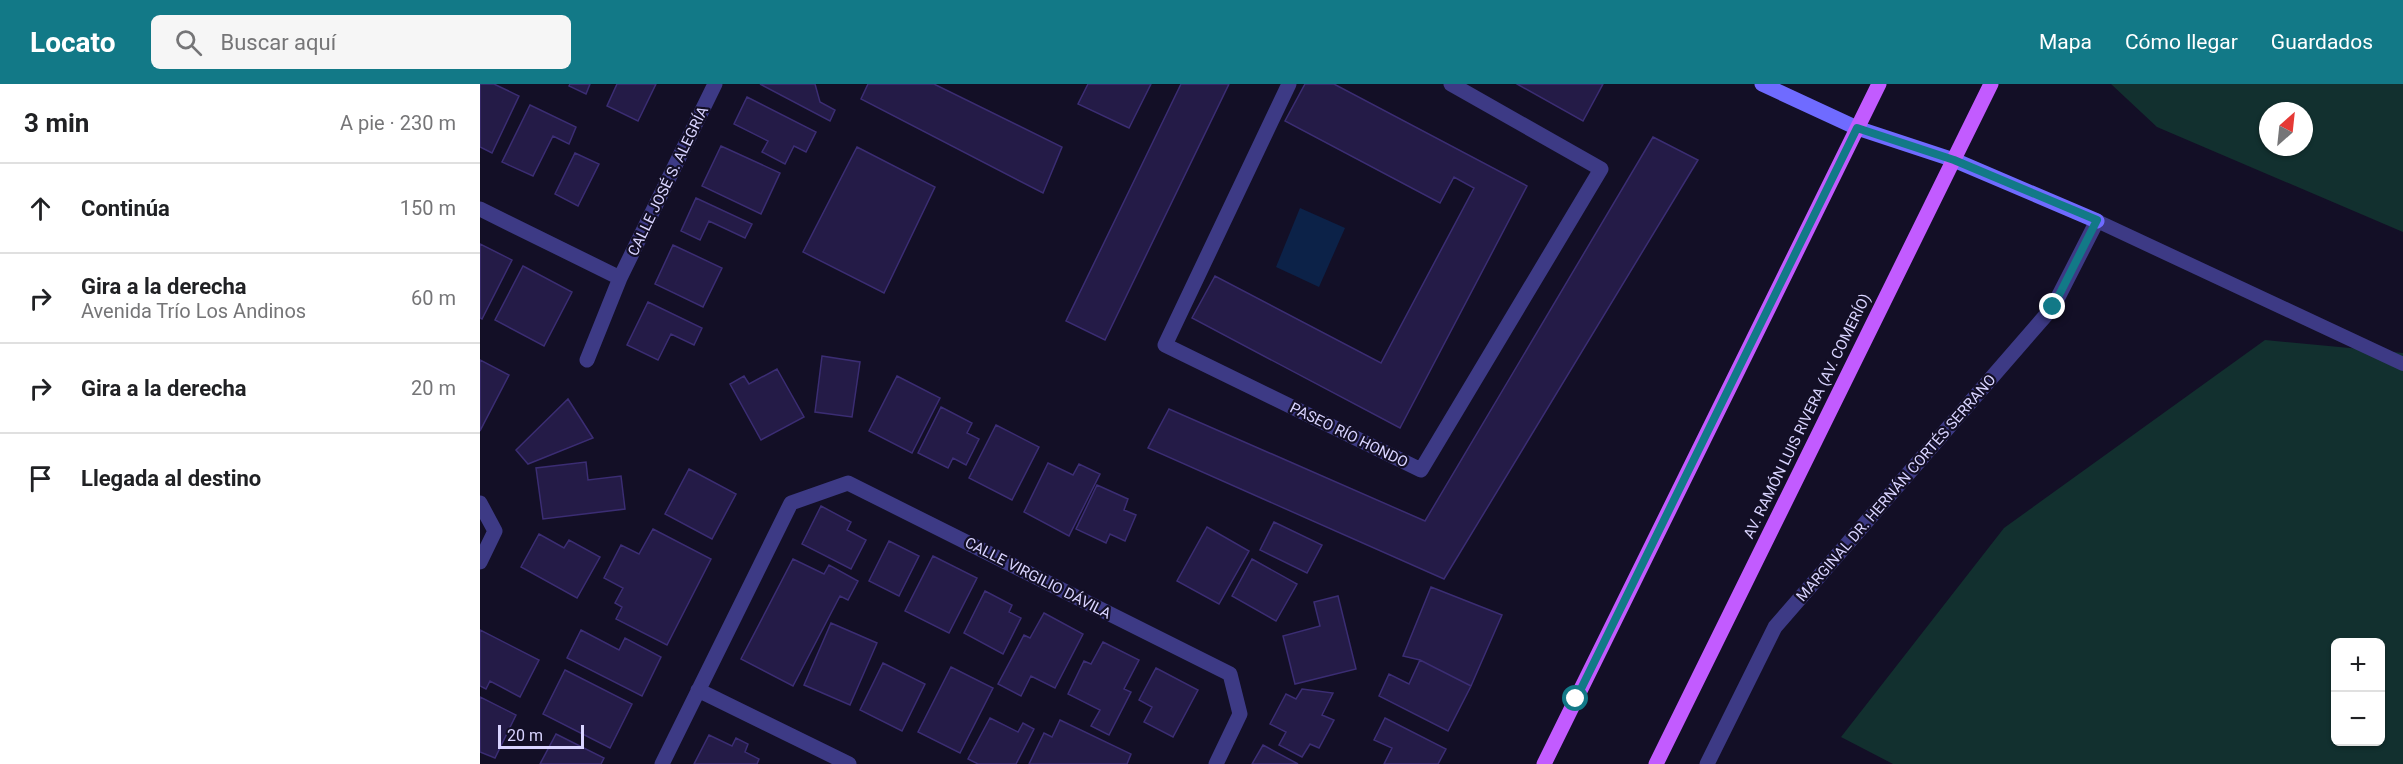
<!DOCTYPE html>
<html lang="es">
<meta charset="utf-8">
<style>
body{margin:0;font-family:Roboto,sans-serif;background:#f6f6f6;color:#202124}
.controls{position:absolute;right:18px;bottom:18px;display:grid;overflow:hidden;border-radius:9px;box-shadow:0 2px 4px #0004}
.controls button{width:54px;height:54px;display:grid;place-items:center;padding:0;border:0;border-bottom:2px solid #e0e0e0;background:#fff;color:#202124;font:30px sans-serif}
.compass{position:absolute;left:1779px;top:18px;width:54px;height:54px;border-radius:50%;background:#fff;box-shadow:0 2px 4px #0004;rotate:27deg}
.scale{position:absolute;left:18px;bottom:15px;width:86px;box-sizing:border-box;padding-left:6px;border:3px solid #d9d4ff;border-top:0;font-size:16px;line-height:21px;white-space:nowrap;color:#d9d4ff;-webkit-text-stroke:4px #130f26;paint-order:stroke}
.stop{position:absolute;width:18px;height:18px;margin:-14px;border:4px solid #127987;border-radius:50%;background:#fff}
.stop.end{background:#127987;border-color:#fff;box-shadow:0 2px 6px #0008}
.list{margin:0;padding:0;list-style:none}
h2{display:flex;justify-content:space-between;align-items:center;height:78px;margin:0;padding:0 24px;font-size:26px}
h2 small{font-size:20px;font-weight:400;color:#757577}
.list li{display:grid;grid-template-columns:39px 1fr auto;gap:18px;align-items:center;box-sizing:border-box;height:90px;padding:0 24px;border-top:2px solid #e0e0e0}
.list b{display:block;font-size:22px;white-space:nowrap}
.list p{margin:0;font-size:20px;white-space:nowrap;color:#757577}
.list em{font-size:20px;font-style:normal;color:#757577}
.icon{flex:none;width:33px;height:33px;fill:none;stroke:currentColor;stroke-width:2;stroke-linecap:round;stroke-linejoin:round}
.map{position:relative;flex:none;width:1923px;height:680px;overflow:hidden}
header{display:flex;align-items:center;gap:36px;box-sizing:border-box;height:84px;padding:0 30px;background:#127987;color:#fff}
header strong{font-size:28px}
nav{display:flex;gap:33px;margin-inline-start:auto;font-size:21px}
.search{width:420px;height:54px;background:#f6f6f6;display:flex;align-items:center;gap:15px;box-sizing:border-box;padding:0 21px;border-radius:9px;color:#757577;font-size:22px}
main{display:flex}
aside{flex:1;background:#fff}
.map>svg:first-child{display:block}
</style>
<header>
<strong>Locato</strong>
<div class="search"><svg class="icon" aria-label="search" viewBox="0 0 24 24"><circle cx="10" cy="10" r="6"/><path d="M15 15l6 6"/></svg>Buscar aquí</div>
<nav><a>Mapa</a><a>Cómo llegar</a><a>Guardados</a></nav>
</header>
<main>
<aside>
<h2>3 min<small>A pie · 230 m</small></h2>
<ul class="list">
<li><svg class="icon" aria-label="ahead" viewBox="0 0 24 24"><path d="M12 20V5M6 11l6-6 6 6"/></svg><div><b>Continúa</b></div><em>150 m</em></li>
<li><svg class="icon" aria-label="right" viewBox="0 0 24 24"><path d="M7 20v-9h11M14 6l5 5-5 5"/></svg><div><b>Gira a la derecha</b><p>Avenida Trío Los Andinos</p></div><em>60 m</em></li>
<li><svg class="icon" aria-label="right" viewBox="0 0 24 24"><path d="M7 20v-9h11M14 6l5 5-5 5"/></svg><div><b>Gira a la derecha</b></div><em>20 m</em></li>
<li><svg class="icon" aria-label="arrive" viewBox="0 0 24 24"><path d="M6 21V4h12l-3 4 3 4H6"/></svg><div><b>Llegada al destino</b></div></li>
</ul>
</aside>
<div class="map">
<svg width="1923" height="680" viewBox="0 0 1923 680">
<rect width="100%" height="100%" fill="#130f26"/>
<path fill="#12302f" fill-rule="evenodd" d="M 1631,0 L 1923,0 L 1923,148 L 1677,43 ZM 1788,27 L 1824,27 L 1824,63 L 1788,63 Z
M 1785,256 L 1923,269 L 1923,680 L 1413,680 L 1361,653 L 1524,444 ZM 1856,558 L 1900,558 L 1900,658 L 1856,658 Z"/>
<path fill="#0c2248" d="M 820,124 L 865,144 L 839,203 L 796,183 Z"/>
<path fill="#241b47" stroke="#3b2d73" stroke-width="1.5" d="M 0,0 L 14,0 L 39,12 L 12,69 L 0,63 Z
M 90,0 L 110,0 L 106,10 L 89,2 Z
M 137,0 L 176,0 L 158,37 L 127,22 Z
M 280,0 L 335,0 L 340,18 L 355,26 L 350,37 Z
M 388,0 L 454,0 L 582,63 L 563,109 L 381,15 Z
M 608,0 L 671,0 L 649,44 L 598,20 Z
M 701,0 L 749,0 L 625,256 L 586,237 Z
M 825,0 L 854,0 L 1047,102 L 920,344 L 712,234 L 735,192 L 901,279 L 994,104 L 974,93 L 960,119 L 805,37 Z
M 1037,0 L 1123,0 L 1103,37 Z
M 267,13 L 336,48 L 326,68 L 314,62 L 305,80 L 282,68 L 288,57 L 254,40 Z
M 50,21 L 96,43 L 89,60 L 73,52 L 53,92 L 22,78 Z
M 1173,53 L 1218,76 L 964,495 L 668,364 L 689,325 L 945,437 Z
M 241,62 L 300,89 L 281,130 L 222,102 Z
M 377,63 L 455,103 L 404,209 L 323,168 Z
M 95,69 L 119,80 L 98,122 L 75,110 Z
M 216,114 L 272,140 L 265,154 L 229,137 L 220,156 L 201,147 Z
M 0,160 L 32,176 L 2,235 L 0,234 Z
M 193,161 L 242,184 L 223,223 L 175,200 Z
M 43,182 L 92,208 L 64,262 L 15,236 Z
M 168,218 L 222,244 L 214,261 L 191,250 L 178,276 L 147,261 Z
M 342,272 L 380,278 L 372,333 L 335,328 Z
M 0,276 L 29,291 L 0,347 Z
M 297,285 L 324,333 L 281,356 L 250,300 L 264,292 L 269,300 Z
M 417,292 L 460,314 L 432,369 L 389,347 Z
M 88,315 L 113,354 L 48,380 L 36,366 Z
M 461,323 L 492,339 L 487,349 L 499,355 L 486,381 L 473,374 L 468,384 L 438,369 Z
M 516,341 L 559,363 L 532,416 L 489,394 Z
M 106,378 L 108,396 L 141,392 L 145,425 L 63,435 L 56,384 Z
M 568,379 L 593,391 L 599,380 L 620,390 L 589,452 L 544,428 Z
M 209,385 L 256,410 L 232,455 L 185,430 Z
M 617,401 L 648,415 L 644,426 L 656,431 L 645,457 L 630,450 L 626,459 L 596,445 Z
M 341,422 L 371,438 L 367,446 L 386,456 L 371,485 L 322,460 Z
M 794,438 L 842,461 L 827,489 L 780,466 Z
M 727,443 L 769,467 L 739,520 L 697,497 Z
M 173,445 L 231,475 L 187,561 L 136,535 L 142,523 L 135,519 L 143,504 L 124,494 L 141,461 L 159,470 Z
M 59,450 L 84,464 L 89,456 L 120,473 L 97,514 L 41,483 Z
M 409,457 L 439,472 L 419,512 L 389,497 Z
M 453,472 L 497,494 L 469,549 L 425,527 Z
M 313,475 L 344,490 L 349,481 L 378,497 L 368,516 L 360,512 L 313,602 L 261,575 Z
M 772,475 L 817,500 L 796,537 L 752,512 Z
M 951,503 L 1022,531 L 991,602 L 940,576 L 923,572 Z
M 505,507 L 532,521 L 529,528 L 541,534 L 523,570 L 484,549 Z
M 858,512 L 876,585 L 815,600 L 803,552 L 840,542 L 834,518 Z
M 564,529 L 603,550 L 575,604 L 551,592 L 541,612 L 518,600 L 544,551 L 550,554 Z
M 351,539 L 397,559 L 370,621 L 324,601 Z
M 0,546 L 59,576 L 40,613 L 10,597 L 6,605 L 0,602 Z
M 101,546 L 139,566 L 145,554 L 181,573 L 162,612 L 87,574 Z
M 623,558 L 659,576 L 644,605 L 651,608 L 629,651 L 611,642 L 620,626 L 588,610 L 604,577 L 611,580 Z
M 940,576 L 991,602 L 968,647 L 899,612 L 909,590 L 929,600 Z
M 403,579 L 445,600 L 422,647 L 380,626 Z
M 471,583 L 513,604 L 480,669 L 438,648 Z
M 676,584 L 718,606 L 693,653 L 664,638 L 672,623 L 659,616 Z
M 85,586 L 152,620 L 130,664 L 63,630 Z
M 822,605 L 853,609 L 842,631 L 854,636 L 839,664 L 830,660 L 822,673 L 799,661 L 806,648 L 790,640 L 806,610 L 816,615 Z
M 0,613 L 36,631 L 15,674 L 0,668 Z
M 510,634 L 538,648 L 543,639 L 554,645 L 536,680 L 498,680 L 488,675 Z
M 905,634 L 966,665 L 958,680 L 904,680 L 912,664 L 894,656 Z
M 580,636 L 651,670 L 647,680 L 549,680 L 564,649 L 572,653 Z
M 76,650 L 124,674 L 121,680 L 60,680 Z
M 229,651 L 252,662 L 256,654 L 268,660 L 265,668 L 279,675 L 277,680 L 214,680 Z
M 783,661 L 818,680 L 772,680 Z"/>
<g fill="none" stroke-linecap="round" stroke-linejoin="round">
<path stroke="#3d3a85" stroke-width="14" d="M 1617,137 L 1923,280"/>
<path stroke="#3d3a85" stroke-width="15" d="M 809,0 L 685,261 L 941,386 L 1121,85 L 971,0
M 0,125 L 140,194
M 107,276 L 140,194 L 235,0
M 0,419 L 15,447 L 0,478
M 218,606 L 369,680
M 182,680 L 311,419 L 368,399 L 750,590 L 760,630 L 736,680
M 1227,680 L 1295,543 L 1573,223 L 1617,137"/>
<path stroke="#6f6bff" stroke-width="15" d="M 1282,0 L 1377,44 L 1474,76 L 1617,137"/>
<path stroke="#c25bff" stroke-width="15" d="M 1064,680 L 1399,0
M 1176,680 L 1511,0"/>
</g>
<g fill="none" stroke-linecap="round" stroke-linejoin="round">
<path stroke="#127987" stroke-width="8" d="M 1096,615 L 1377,44 L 1474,76 L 1617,136 L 1573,223"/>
</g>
<g text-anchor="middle" stroke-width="4.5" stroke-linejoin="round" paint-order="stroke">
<g font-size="15" fill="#d9d4ff" stroke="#130f26">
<text transform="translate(188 97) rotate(-64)" y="5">CALLE JOSÉ S. ALEGRÍA</text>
<text transform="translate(1327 332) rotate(-64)" y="5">AV. RAMÓN LUIS RIVERA (AV. COMERÍO)</text>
<text transform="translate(869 351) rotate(26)" y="5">PASEO RÍO HONDO</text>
<text transform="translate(1416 404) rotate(-49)" y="5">MARGINAL DR. HERNÁN CORTÉS SERRANO</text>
<text transform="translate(558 494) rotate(27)" y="5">CALLE VIRGILIO DÁVILA</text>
</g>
</g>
</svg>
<div class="controls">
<button>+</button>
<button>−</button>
</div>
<svg class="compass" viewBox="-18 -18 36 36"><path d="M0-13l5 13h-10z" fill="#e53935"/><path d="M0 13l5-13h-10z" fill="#757577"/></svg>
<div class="scale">20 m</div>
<div class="stop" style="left:1096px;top:615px"></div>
<div class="stop end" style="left:1573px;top:223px"></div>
</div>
</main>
